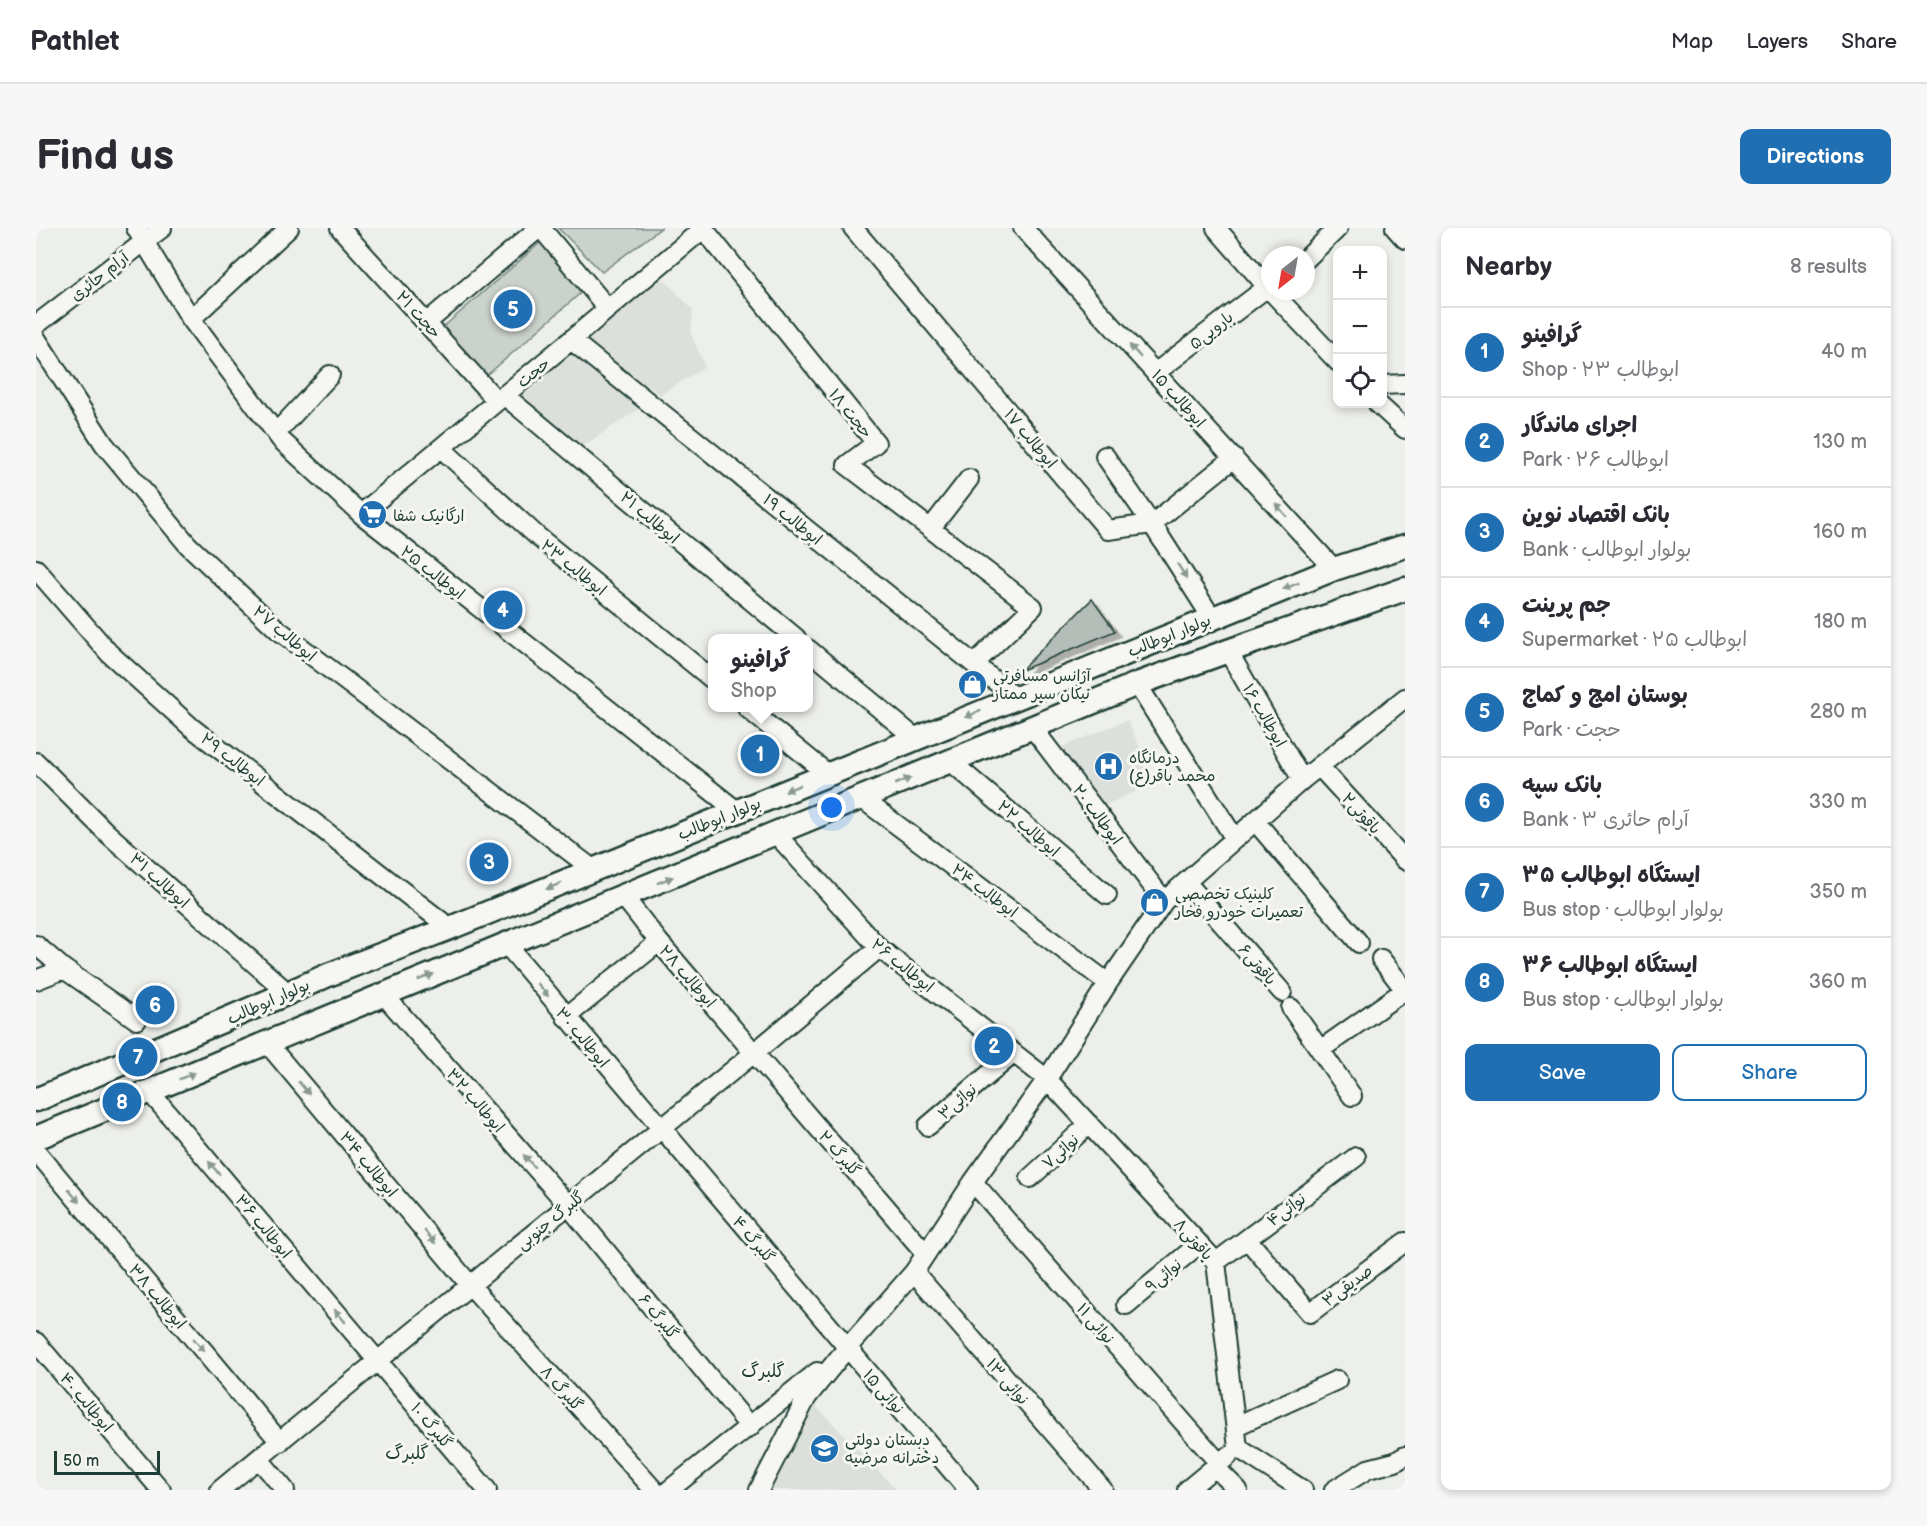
<!DOCTYPE html>
<meta charset="utf-8">
<style>
body{margin:0;font-family:"Balsamiq Sans","Playpen Sans Arabic",sans-serif;background:#f7f7f7;color:#2b2b33}
.controls{position:absolute;right:18px;top:18px;display:grid;overflow:hidden;border-radius:12px;box-shadow:0 3px 9px #0003}
.controls button{width:54px;height:54px;display:grid;place-items:center;padding:0;border:0;border-bottom:2px solid #e1e1e2;background:#fff;color:#2b2b33;font:30px sans-serif}
.compass{position:absolute;left:1225px;top:18px;width:54px;height:54px;border-radius:50%;background:#fff;box-shadow:0 3px 9px #0003;rotate:211deg}
.scale{position:absolute;left:18px;bottom:15px;width:106px;box-sizing:border-box;padding-left:6px;border:3px solid #1f3d34;border-top:0;font-size:16px;line-height:21px;white-space:nowrap;color:#1f3d34;-webkit-text-stroke:4px #f6f6f2;paint-order:stroke}
.you{position:absolute;left:796px;top:580px;width:21px;height:21px;margin:-15px;border:4px solid #fff;border-radius:50%;background:#1a73e8;box-shadow:0 0 0 9px #1a73e833}
.badge{display:grid;place-items:center;width:39px;height:39px;border-radius:50%;background:#1f6fb2;color:#fff;font-size:20px;font-weight:700}
.pin{position:absolute;translate:-50% -50%;border:3px solid #fff;box-shadow:0 2px 6px #0006}
.popup{position:absolute;left:672px;top:406px;width:105px;height:78px;box-sizing:border-box;display:grid;place-content:center;border-radius:12px;background:#fff;filter:drop-shadow(0 2px 4px #0005);font-size:20px;white-space:nowrap;color:#7c7c81}
.popup b{font-size:22px;color:#2b2b33}
.popup::after{content:'';position:absolute;left:50%;top:100%;margin-left:-12px;border:12px solid transparent;border-top-color:#fff}
.list{margin:0;padding:0;list-style:none}
h2{display:flex;justify-content:space-between;align-items:center;height:78px;margin:0;padding:0 24px;font-size:26px}
h2 small{font-size:20px;font-weight:400;color:#7c7c81}
.list li{display:grid;grid-template-columns:39px 1fr auto;gap:18px;align-items:center;box-sizing:border-box;height:90px;padding:0 24px;border-top:2px solid #e1e1e2}
.list b{display:block;font-size:22px;white-space:nowrap}
.list p{margin:0;font-size:20px;white-space:nowrap;color:#7c7c81}
.list em{font-size:20px;font-style:normal;color:#7c7c81}
.actions{display:flex;gap:12px;padding:18px 24px}
.actions a{flex:1;padding:14px 0;border:2px solid #1f6fb2;border-radius:12px;text-align:center;font-size:21px;color:#1f6fb2}
.actions .main{background:#1f6fb2;color:#fff}
.icon{flex:none;width:33px;height:33px;fill:none;stroke:currentColor;stroke-width:2;stroke-linecap:round;stroke-linejoin:round}
.map{position:relative;flex:none;width:1369px;height:1262px;overflow:hidden;border-radius:12px}
header{display:flex;align-items:center;gap:36px;box-sizing:border-box;height:84px;padding:0 30px;background:#fff;border-bottom:2px solid #e1e1e2}
header strong{font-size:28px}
nav{display:flex;gap:33px;margin-inline-start:auto;font-size:21px}
.intro{display:flex;align-items:center;justify-content:space-between;box-sizing:border-box;height:144px;padding:0 36px}
h1{margin:0;font-size:42px}
.button{padding:15px 27px;border-radius:12px;background:#1f6fb2;color:#fff;font-size:21px;font-weight:700}
main{display:flex;gap:36px;padding:0 36px}
aside{flex:1;background:#fff;border-radius:12px;box-shadow:0 3px 9px #0003}
.map>svg:first-child{display:block}
</style>
<header>
<strong>Pathlet</strong>
<nav><a>Map</a><a>Layers</a><a>Share</a></nav>
</header>
<div class="intro"><h1>Find us</h1><a class="button">Directions</a></div>
<main>
<div class="map">
<svg width="1369" height="1262" viewBox="0 0 1369 1262">
<defs>
<filter id="shadow"><feDropShadow dx="5.5" dy="5.5" stdDeviation="0" flood-color="#0004"/></filter>
</defs>
<rect width="100%" height="100%" fill="#edefea"/>
<filter id="ink" filterUnits="userSpaceOnUse"><feTurbulence type="fractalNoise" baseFrequency=".0167" numOctaves="2"/><feDisplacementMap in="SourceGraphic" scale="12" xChannelSelector="R" yChannelSelector="G"/><feConvolveMatrix kernelMatrix="1 2 1 2 8 2 1 2 1" color-interpolation-filters="sRGB"/></filter>
<g filter="url(#ink)">
<path fill="#dce0db" d="M 625,48 L 657,82 L 655,106 L 669,139 L 624,167 L 546,111 Z
M 536,122 L 604,180 L 543,221 L 478,166 Z
M 1091,492 L 1120,554 L 1064,580 L 1021,521 Z
M 779,1177 L 861,1262 L 734,1262 Z"/>
<path fill="#cbd2cc" stroke="#758880" stroke-width="1.5" d="M 522,0 L 625,0 L 566,44 Z
M 505,14 L 548,62 L 449,149 L 406,100 Z"/>
<path fill="#b4bdb8" stroke="#1f3d34" stroke-width="1.5" filter="url(#shadow)" d="M 1056,371 L 1079,403 L 986,442 L 986,441 Z"/>
<g fill="none" stroke-linecap="round" stroke-linejoin="round">
<defs>
<path id="minor" d="M 100,0 L 155,91 L 245,212 L 325,286 L 701,583
M 304,0 L 461,173
M 505,0 L 572,81
M 667,0 L 840,215 L 811,237 L 997,379 L 938,436
M 817,0 L 1072,302 L 1116,296
M 987,0 L 1298,341
M 1180,0 L 1234,62
M 1359,0 L 1369,11
M 1270,31 L 1302,0
M 1235,63 L 1302,134
M 155,91 L 253,0
M 390,95 L 503,0
M 0,97 L 126,0
M 0,110 L 68,216 L 152,317 L 241,401 L 558,642
M 535,112 L 979,469
M 1119,145 L 1234,57
M 1346,157 L 1369,156
M 468,167 L 760,410
M 1342,176 L 1369,201
M 240,205 L 294,147
M 405,220 L 501,308 L 676,451
M 1069,228 L 1116,296 L 1176,390
M 325,286 L 535,112 L 668,0
M 1116,296 L 1198,230
M 895,300 L 933,251
M 0,341 L 73,425 L 155,499 L 414,700
M 772,421 L 879,510
M 1192,423 L 1266,552
M 1101,456 L 1199,611
M 711,480 L 792,546
M 996,499 L 1128,673
M 914,533 L 1071,667
M 0,534 L 71,605 L 252,765
M 1283,538 L 1369,632
M 825,570 L 1072,755
M 1219,593 L 1323,715
M 740,606 L 843,720 L 1011,851 L 1180,1034 L 1202,1220
M 1150,654 L 1246,764
M 588,669 L 623,714 L 890,1026
M 470,716 L 932,1262
M 0,717 L 28,741 L 101,792
M 1345,731 L 1369,762
M 0,752 L 28,741
M 348,767 L 532,977 L 714,1199
M 1255,780 L 1316,868
M 530,789 L 623,714
M 231,815 L 434,1057 L 618,1262
M 1284,822 L 1369,762
M 113,863 L 451,1262
M 892,898 L 978,825
M 0,923 L 244,1214
M 994,950 L 1053,896
M 937,954 L 1183,1235
M 1211,1011 L 1274,1085 L 1369,1014
M 1180,1034 L 1320,929
M 878,1044 L 1067,1262
M 1090,1077 L 1163,1016
M 0,1114 L 125,1262
M 1200,1198 L 1301,1152
M 1202,1220 L 1267,1262
M 223,1231 L 249,1262
M 1179,1239 L 1202,1262
M 184,1262 L 718,825 L 843,720
M 633,1262 L 781,1144
M 723,1262 L 771,1169 L 811,1120 L 878,1044 L 937,954 L 1011,851 L 1072,755 L 1128,673 L 1266,552 L 1369,470
M 1151,1262 L 1192,1228
M 1298,1262 L 1332,1241 L 1359,1234 L 1369,1228"/>
<path id="major" d="M 0,872 L 252,765 L 292,747 L 414,700 L 1298,341 L 1369,318
M 0,910 L 1101,456 L 1192,423 L 1369,361"/>
</defs>
<use href="#minor" stroke="#1f3d34" stroke-width="22"/>
<use href="#major" stroke="#1f3d34" stroke-width="27"/>
<use href="#minor" stroke="#f6f6f2" stroke-width="18"/>
<use href="#major" stroke="#f6f6f2" stroke-width="22"/>
</g>
<defs><path id="oneway-solid" d="M-6-.8H1V-3.2L6.5 0L1 3.2V.8H-6Z" transform="scale(1.5)"/></defs>
<g fill="#8a9a93">
<use href="#oneway-solid" transform="translate(1099 123) rotate(-132)"/>
<use href="#oneway-solid" transform="translate(1245 282) rotate(-132)"/>
<use href="#oneway-solid" transform="translate(1146 343) rotate(57)"/>
<use href="#oneway-solid" transform="translate(1255 358) rotate(158)"/>
<use href="#oneway-solid" transform="translate(937 486) rotate(158)"/>
<use href="#oneway-solid" transform="translate(867 553) rotate(-22)"/>
<use href="#oneway-solid" transform="translate(757 560) rotate(158)"/>
<use href="#oneway-solid" transform="translate(629 652) rotate(-22)"/>
<use href="#oneway-solid" transform="translate(518 658) rotate(158)"/>
<use href="#oneway-solid" transform="translate(390 749) rotate(-22)"/>
<use href="#oneway-solid" transform="translate(507 762) rotate(51)"/>
<use href="#oneway-solid" transform="translate(151 848) rotate(-22)"/>
<use href="#oneway-solid" transform="translate(268 860) rotate(50)"/>
<use href="#oneway-solid" transform="translate(493 933) rotate(-131)"/>
<use href="#oneway-solid" transform="translate(178 940) rotate(-130)"/>
<use href="#oneway-solid" transform="translate(38 968) rotate(50)"/>
<use href="#oneway-solid" transform="translate(394 1009) rotate(50)"/>
<use href="#oneway-solid" transform="translate(304 1088) rotate(-130)"/>
<use href="#oneway-solid" transform="translate(163 1117) rotate(50)"/>
</g>
</g>
<defs>
<symbol id="supermarket-disc" viewBox="-11 -11 22 22"><circle r="9.5" fill="#1f6fb2" stroke="#f6f6f2"/><path d="M-6-5.5h2.5l.6 2H6L4.5 2H-2.5L-4.4-4H-6ZM-1.5 3.2a1.3 1.3 0 1 0 .1 0ZM3 3.2a1.3 1.3 0 1 0 .1 0Z" fill="#fff"/></symbol>
<symbol id="shop-disc" viewBox="-11 -11 22 22"><circle r="9.5" fill="#1f6fb2" stroke="#f6f6f2"/><path d="M-5-2.5h2.3a2.7 3.5 0 0 1 5.4 0H5L5.5 6h-11ZM-1.5-2.5h3a1.5 2.3 0 0 0-3 0Z" fill="#fff"/></symbol>
<symbol id="hospital-disc" viewBox="-11 -11 22 22"><circle r="9.5" fill="#1f6fb2" stroke="#f6f6f2"/><path d="M-5-5h3v3.5h4V-5h3V5h-3V1.5h-4V5h-3Z" fill="#fff"/></symbol>
<symbol id="school-disc" viewBox="-11 -11 22 22"><circle r="9.5" fill="#1f6fb2" stroke="#f6f6f2"/><path d="M0-5L7-2L0 1L-7-2ZM-4 1L0 2.5L4 1V4Q0 6-4 4Z" fill="#fff"/></symbol>
</defs>
<g fill-rule="evenodd">
<use href="#supermarket-disc" x="320" y="270" width="33" height="33"/>
<use href="#shop-disc" x="920" y="440" width="33" height="33"/>
<use href="#hospital-disc" x="1056" y="522" width="33" height="33"/>
<use href="#shop-disc" x="1102" y="658" width="33" height="33"/>
<use href="#school-disc" x="772" y="1204" width="33" height="33"/>
</g>
<g text-anchor="middle" stroke-width="6" stroke-linejoin="round" paint-order="stroke">
<g font-size="16" fill="#1f3d34" stroke="#f6f6f2">
<text transform="translate(63 48) rotate(-38)" y="6">آرام حائری</text>
<text transform="translate(383 86) rotate(48)" y="6">حجت ۲۱</text>
<text transform="translate(1175 102) rotate(-38)" y="6">بارویی۵</text>
<text transform="translate(497 144) rotate(-39)" y="6">حجت</text>
<text transform="translate(1143 170) rotate(48)" y="6">ابوطالب ۱۵</text>
<text transform="translate(815 185) rotate(51)" y="6">حجت ۱۸</text>
<text transform="translate(995 210) rotate(50)" y="6">ابوطالب ۱۷</text>
<text transform="translate(614 289) rotate(40)" y="6">ابوطالب ۲۱</text>
<text transform="translate(757 291) rotate(39)" y="6">ابوطالب ۱۹</text>
<text transform="translate(538 339) rotate(39)" y="6">ابوطالب ۲۳</text>
<text transform="translate(397 344) rotate(38)" y="6">ابوطالب ۲۵</text>
<text transform="translate(249 405) rotate(40)" y="6">ابوطالب ۲۷</text>
<text transform="translate(1133 407) rotate(-22)" y="6">بولوار ابوطالب</text>
<text transform="translate(1229 487) rotate(60)" y="6">ابوطالب ۱۶</text>
<text transform="translate(197 531) rotate(38)" y="6">ابوطالب ۲۹</text>
<text transform="translate(1326 585) rotate(48)" y="6">یاقوتی۲</text>
<text transform="translate(1062 586) rotate(53)" y="6">ابوطالب ۲۰</text>
<text transform="translate(683 590) rotate(-22)" y="6">بولوار ابوطالب</text>
<text transform="translate(993 600) rotate(41)" y="6">ابوطالب ۲۲</text>
<text transform="translate(124 652) rotate(42)" y="6">ابوطالب ۳۱</text>
<text transform="translate(949 662) rotate(37)" y="6">ابوطالب ۲۴</text>
<text transform="translate(1222 736) rotate(49)" y="6">یاقوتی۶</text>
<text transform="translate(867 737) rotate(39)" y="6">ابوطالب ۲۶</text>
<text transform="translate(652 748) rotate(49)" y="6">ابوطالب ۲۸</text>
<text transform="translate(232 773) rotate(-24)" y="6">بولوار ابوطالب</text>
<text transform="translate(547 809) rotate(50)" y="6">ابوطالب ۳۰</text>
<text transform="translate(440 872) rotate(49)" y="6">ابوطالب ۳۲</text>
<text transform="translate(921 873) rotate(-41)" y="6">نوائی۳</text>
<text transform="translate(1024 923) rotate(-42)" y="6">نوائی۷</text>
<text transform="translate(804 925) rotate(49)" y="6">گلبرگ ۲</text>
<text transform="translate(333 936) rotate(50)" y="6">ابوطالب ۳۴</text>
<text transform="translate(1250 981) rotate(-37)" y="6">نوائی۴</text>
<text transform="translate(514 992) rotate(-39)" y="6">گلبرگ جنوبی</text>
<text transform="translate(228 998) rotate(50)" y="6">ابوطالب ۳۶</text>
<text transform="translate(718 1011) rotate(50)" y="6">گلبرگ ۴</text>
<text transform="translate(1158 1011) rotate(48)" y="6">یاقوتی۸</text>
<text transform="translate(1127 1047) rotate(-40)" y="6">نوائی۹</text>
<text transform="translate(1311 1057) rotate(-37)" y="6">صدیقی۳</text>
<text transform="translate(122 1068) rotate(50)" y="6">ابوطالب ۳۸</text>
<text transform="translate(623 1088) rotate(51)" y="6">گلبرگ ۶</text>
<text transform="translate(1060 1095) rotate(49)" y="6">نوائی ۱۱</text>
<text transform="translate(972 1153) rotate(49)" y="6">نوائی ۱۳</text>
<text transform="translate(526 1160) rotate(48)" y="6">گلبرگ ۸</text>
<text transform="translate(848 1163) rotate(49)" y="6">نوائی ۱۵</text>
<text transform="translate(51 1174) rotate(50)" y="6">ابوطالب ۴۰</text>
<text transform="translate(396 1197) rotate(50)" y="6">گلبرگ ۱۰</text>
</g>
<g font-size="16" fill="#1f3d34" stroke="#f6f6f2" text-anchor="start">
<text x="357" y="293">ارگانیک شفا</text>
<text x="957" y="453">آژانس مسافرتی<tspan x="957" dy="18">نیکان سیر ممتاز</tspan></text>
<text x="1093" y="535">درمانگاه<tspan x="1093" dy="18">محمد باقر(ع)</tspan></text>
<text x="1139" y="671">کلینیک تخصصی<tspan x="1139" dy="18">تعمیرات خودرو فخار</tspan></text>
<text x="809" y="1217">دبستان دولتی<tspan x="809" dy="18">دخترانه مرضیه</tspan></text>
</g>
<g font-size="18" fill="#1f3d34" stroke="#f6f6f2">
<text x="727" y="1149">گلبرگ</text>
<text x="371" y="1231">گلبرگ</text>
</g>
</g>
</svg>
<div class="controls">
<button>+</button>
<button>−</button>
<button><svg class="icon" aria-label="locate" viewBox="0 0 24 24"><circle cx="12" cy="12" r="6"/><path d="M12 2v4M12 18v4M2 12h4M18 12h4"/></svg></button>
</div>
<svg class="compass" viewBox="-18 -18 36 36"><path d="M0-13l5 13h-10z" fill="#e53935"/><path d="M0 13l5-13h-10z" fill="#7c7c81"/></svg>
<div class="scale">50 m</div>
<div class="you"></div>
<div class="pin badge" style="left:724px;top:526px">1</div>
<div class="popup"><b>گرافینو</b>Shop</div>
<div class="pin badge" style="left:958px;top:818px">2</div>
<div class="pin badge" style="left:453px;top:634px">3</div>
<div class="pin badge" style="left:467px;top:382px">4</div>
<div class="pin badge" style="left:477px;top:81px">5</div>
<div class="pin badge" style="left:119px;top:777px">6</div>
<div class="pin badge" style="left:102px;top:829px">7</div>
<div class="pin badge" style="left:86px;top:874px">8</div>
</div>
<aside>
<h2>Nearby<small>8 results</small></h2>
<ul class="list">
<li><span class="badge">1</span><div><b>گرافینو</b><p>Shop · ابوطالب ۲۳</p></div><em>40 m</em></li>
<li><span class="badge">2</span><div><b>اجرای ماندگار</b><p>Park · ابوطالب ۲۶</p></div><em>130 m</em></li>
<li><span class="badge">3</span><div><b>بانک اقتصاد نوین</b><p>Bank · بولوار ابوطالب</p></div><em>160 m</em></li>
<li><span class="badge">4</span><div><b>جم پرینت</b><p>Supermarket · ابوطالب ۲۵</p></div><em>180 m</em></li>
<li><span class="badge">5</span><div><b>بوستان امج و کماج</b><p>Park · حجت</p></div><em>280 m</em></li>
<li><span class="badge">6</span><div><b>بانک سپه</b><p>Bank · آرام حائری ۳</p></div><em>330 m</em></li>
<li><span class="badge">7</span><div><b>ایستگاه ابوطالب ۳۵</b><p>Bus stop · بولوار ابوطالب</p></div><em>350 m</em></li>
<li><span class="badge">8</span><div><b>ایستگاه ابوطالب ۳۶</b><p>Bus stop · بولوار ابوطالب</p></div><em>360 m</em></li>
</ul>
<div class="actions"><a class="main">Save</a><a>Share</a></div>
</aside>
</main>
